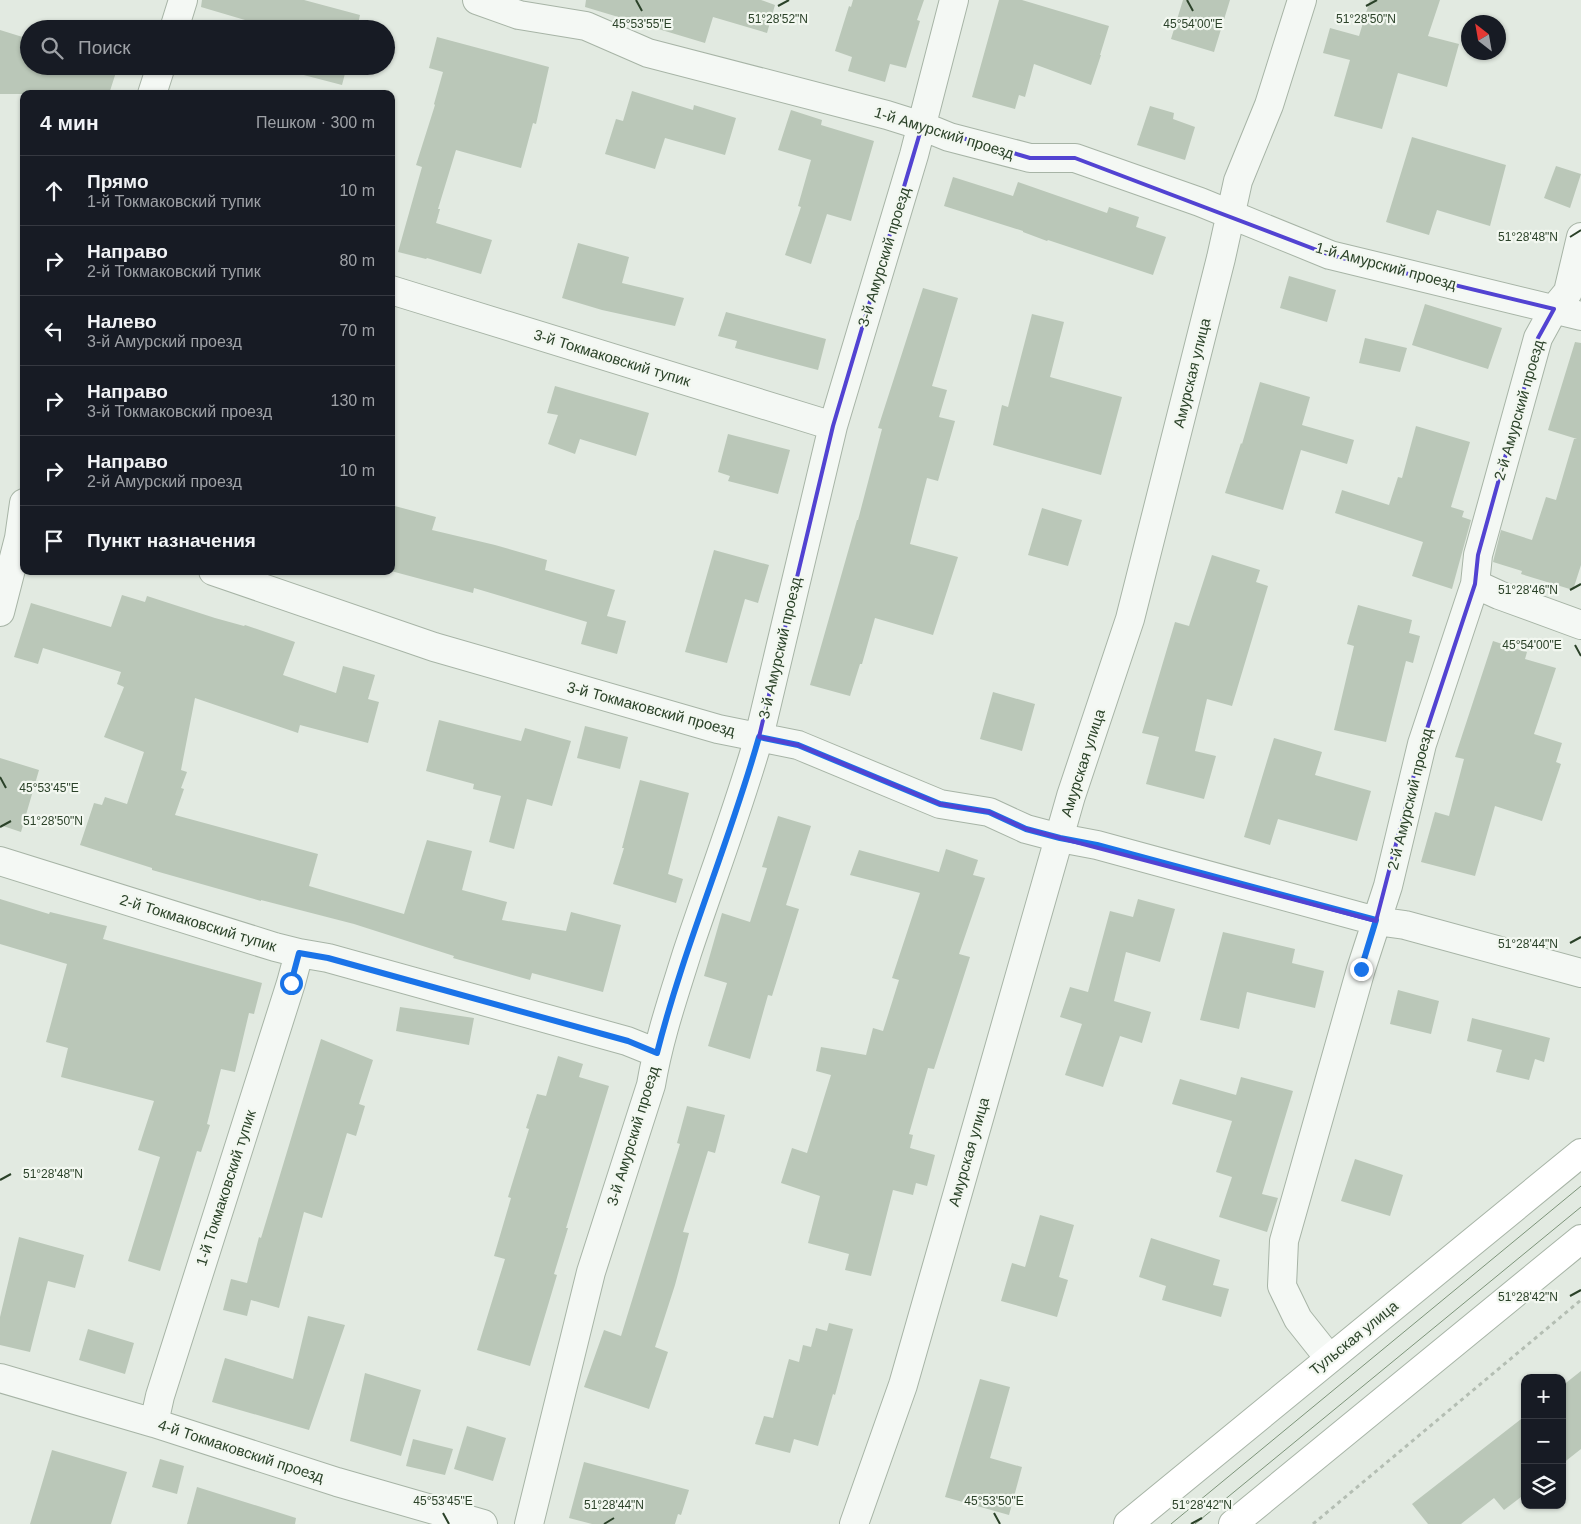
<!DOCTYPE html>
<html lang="ru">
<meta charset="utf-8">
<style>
body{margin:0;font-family:Helvetica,sans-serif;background:#242831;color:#f1f3f6}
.controls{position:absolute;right:15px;bottom:15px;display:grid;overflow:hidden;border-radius:10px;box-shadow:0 1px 4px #0004}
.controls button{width:45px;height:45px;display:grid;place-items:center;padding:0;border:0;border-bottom:1px solid #363941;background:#171b24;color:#f1f3f6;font:25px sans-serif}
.compass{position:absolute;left:1461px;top:15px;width:45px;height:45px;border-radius:50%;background:#171b24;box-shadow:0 1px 4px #0004;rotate:329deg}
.stop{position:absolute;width:15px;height:15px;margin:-11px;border:4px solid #1a73e8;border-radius:50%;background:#fff}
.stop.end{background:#1a73e8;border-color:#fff;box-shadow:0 1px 5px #0008}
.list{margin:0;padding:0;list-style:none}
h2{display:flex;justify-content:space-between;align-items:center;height:65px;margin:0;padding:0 20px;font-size:21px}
h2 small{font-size:16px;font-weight:400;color:#9ea1a6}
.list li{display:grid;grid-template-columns:32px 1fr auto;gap:15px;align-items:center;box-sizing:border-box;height:70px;padding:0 20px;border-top:1px solid #363941}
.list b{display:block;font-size:19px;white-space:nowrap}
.list p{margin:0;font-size:16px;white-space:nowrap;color:#9ea1a6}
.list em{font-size:16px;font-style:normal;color:#9ea1a6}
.icon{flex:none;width:28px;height:28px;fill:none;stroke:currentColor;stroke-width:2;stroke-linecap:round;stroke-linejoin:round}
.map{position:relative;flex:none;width:1581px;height:1524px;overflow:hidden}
.search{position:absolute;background:#171b24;box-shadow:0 1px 4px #0004;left:20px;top:20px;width:375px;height:55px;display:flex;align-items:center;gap:12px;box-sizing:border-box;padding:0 18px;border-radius:28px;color:#9ea1a6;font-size:19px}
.panel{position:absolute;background:#171b24;box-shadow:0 1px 4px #0004;left:20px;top:90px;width:375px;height:485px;border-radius:10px}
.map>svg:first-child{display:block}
</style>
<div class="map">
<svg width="1581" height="1524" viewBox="0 0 1581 1524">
<rect width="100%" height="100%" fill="#e2eae1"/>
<path fill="#bac7b8" d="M 202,0 L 304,0 L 360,15 L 357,29 L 275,29 L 201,7 Z
M 586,0 L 761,0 L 775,5 L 767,33 L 713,17 L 705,43 L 585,7 Z
M 853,0 L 924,0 L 917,20 L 920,21 L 906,68 L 890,64 L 885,82 L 848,71 L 852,57 L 835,51 L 849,6 L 851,7 Z
M 999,0 L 1022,0 L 1109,26 L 1100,55 L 1101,55 L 1091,85 L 1034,64 L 1025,97 L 1019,95 L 1015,109 L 972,97 Z
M 1183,0 L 1230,0 L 1214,52 L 1171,39 Z
M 1370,0 L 1440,0 L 1428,36 L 1459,44 L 1447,87 L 1398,73 L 1382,129 L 1334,116 L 1350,60 L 1323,53 L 1330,28 L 1359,36 Z
M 0,30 L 29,39 L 29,66 L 118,66 L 109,94 L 0,94 Z
M 437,37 L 549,67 L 536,124 L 533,123 L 521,168 L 456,150 L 438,209 L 440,209 L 436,223 L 492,240 L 481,274 L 427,258 L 426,259 L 398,252 L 422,167 L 416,165 L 435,105 L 434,104 L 443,72 L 429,68 Z
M 269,66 L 347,66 L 342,85 Z
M 632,91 L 693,110 L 694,105 L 736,118 L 725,155 L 665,138 L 655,169 L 605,154 L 616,119 L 623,121 Z
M 1150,106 L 1174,113 L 1173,119 L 1195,127 L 1185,160 L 1137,145 Z
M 791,110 L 822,120 L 821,125 L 874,141 L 851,221 L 827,214 L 811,264 L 785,255 L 801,207 L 798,206 L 811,160 L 778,150 Z
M 1412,137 L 1506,165 L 1490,226 L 1437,210 L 1429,235 L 1386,222 Z
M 1556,166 L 1581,174 L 1570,208 L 1544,198 Z
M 953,177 L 1013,196 L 1018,182 L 1107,213 L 1109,207 L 1139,217 L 1136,227 L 1166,237 L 1153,275 L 1048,240 L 1047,241 L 1023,232 L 1023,231 L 944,206 Z
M 578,243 L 629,257 L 622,283 L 684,298 L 675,326 L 602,310 L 562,298 Z
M 1289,276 L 1336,290 L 1327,322 L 1280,308 Z
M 923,288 L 958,298 L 932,386 L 947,390 L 939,417 L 955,421 L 938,481 L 927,478 L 910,544 L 958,557 L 933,635 L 875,618 L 862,664 L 860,664 L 850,696 L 810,685 L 857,520 L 858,520 L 882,429 L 878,428 Z
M 1425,304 L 1502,328 L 1488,369 L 1412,345 Z
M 726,312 L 826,339 L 818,370 L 735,348 L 737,341 L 718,336 Z
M 1032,314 L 1064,322 L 1050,377 L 1122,397 L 1101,475 L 993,445 L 1002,405 L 1008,407 Z
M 1365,338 L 1407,348 L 1400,372 L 1359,363 Z
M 1575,342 L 1581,343 L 1581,565 L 1573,590 L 1521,574 L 1522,571 L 1493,562 L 1501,530 L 1532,540 L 1546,497 L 1556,500 L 1574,439 L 1577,439 L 1548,430 Z
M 1260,382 L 1310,397 L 1302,425 L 1354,440 L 1347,464 L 1301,450 L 1283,510 L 1225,493 L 1241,443 L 1242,444 Z
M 555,386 L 649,413 L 636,456 L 580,439 L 575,454 L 548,444 L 558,415 L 547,413 Z
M 1416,426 L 1470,442 L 1451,507 L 1464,511 L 1462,517 L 1471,520 L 1452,589 L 1412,576 L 1423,542 L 1335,513 L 1342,490 L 1389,505 L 1398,477 L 1402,478 Z
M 728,434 L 790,450 L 778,494 L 728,481 L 730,476 L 718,472 Z
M 391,505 L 436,517 L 432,530 L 495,545 L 547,560 L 545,570 L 615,590 L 607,616 L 626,621 L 617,654 L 581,644 L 587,622 L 474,588 L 473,593 L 391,571 Z
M 1042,508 L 1082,520 L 1068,566 L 1028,555 Z
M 714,550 L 769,565 L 758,603 L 745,599 L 727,663 L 685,652 Z
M 1212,555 L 1260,570 L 1256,582 L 1268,586 L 1232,706 L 1207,699 L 1195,751 L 1216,756 L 1204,799 L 1146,784 L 1159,737 L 1142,733 L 1175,622 L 1189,626 Z
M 122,595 L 145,602 L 147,596 L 215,618 L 244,626 L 245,625 L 295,642 L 283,675 L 336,693 L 343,666 L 375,675 L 368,699 L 379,702 L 368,743 L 300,725 L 298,733 L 195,698 L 181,770 L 187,772 L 181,788 L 184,789 L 175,815 L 318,854 L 309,886 L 404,914 L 427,840 L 472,851 L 462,890 L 507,902 L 502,920 L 566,931 L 571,912 L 621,925 L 603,992 L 532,973 L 530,980 L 453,958 L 454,956 L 354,924 L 261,900 L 261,901 L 152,870 L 152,868 L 80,845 L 94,803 L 102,805 L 105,797 L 127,804 L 144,752 L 104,737 L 124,687 L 117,684 L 121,672 L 43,648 L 38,664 L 14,657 L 31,603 L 111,627 Z
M 1358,605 L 1412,620 L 1409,633 L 1420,636 L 1413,663 L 1406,661 L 1386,742 L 1334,730 L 1354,646 L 1347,644 Z
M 1493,641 L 1527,652 L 1525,659 L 1556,668 L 1534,734 L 1562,743 L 1556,762 L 1561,764 L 1542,821 L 1495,806 L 1475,876 L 1421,862 L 1435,812 L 1449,816 L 1464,759 L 1455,757 Z
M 993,692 L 1035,704 L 1022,751 L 980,739 Z
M 439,720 L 521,741 L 525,728 L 571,741 L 552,806 L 527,799 L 514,849 L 489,842 L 501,796 L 473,789 L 474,784 L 426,771 Z
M 585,726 L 628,737 L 620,769 L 577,758 Z
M 1274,738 L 1322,752 L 1315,775 L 1371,791 L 1357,841 L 1278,819 L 1270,845 L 1244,837 Z
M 0,758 L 39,770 L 21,832 L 0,825 Z
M 640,780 L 689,793 L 668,874 L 683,879 L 676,903 L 613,884 L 624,848 L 622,848 Z
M 778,816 L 811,826 L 786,905 L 799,909 L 772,996 L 768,995 L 750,1059 L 708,1046 L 727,983 L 704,976 L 722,913 L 750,922 L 767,868 L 762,867 Z
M 946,849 L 978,860 L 973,875 L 985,878 L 959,954 L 970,957 L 934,1069 L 928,1068 L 909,1134 L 913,1135 L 910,1148 L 935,1155 L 927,1186 L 916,1183 L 913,1195 L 893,1190 L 871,1276 L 845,1270 L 849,1254 L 808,1243 L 820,1196 L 781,1183 L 792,1148 L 807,1153 L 831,1075 L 816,1071 L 821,1047 L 866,1055 L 873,1028 L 883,1031 L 899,980 L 892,978 L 920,893 L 850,875 L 859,850 L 939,872 Z
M 0,899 L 49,914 L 50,912 L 107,926 L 103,939 L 262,983 L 254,1014 L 249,1013 L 235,1072 L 221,1069 L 207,1124 L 210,1125 L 201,1152 L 197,1151 L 160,1271 L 128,1261 L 160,1157 L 138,1150 L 154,1101 L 61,1077 L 68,1048 L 46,1042 L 67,964 L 0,944 Z
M 1138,899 L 1175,909 L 1160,962 L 1126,952 L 1114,1001 L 1151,1012 L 1142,1043 L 1120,1036 L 1103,1087 L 1065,1075 L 1082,1024 L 1060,1017 L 1070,987 L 1088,992 L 1110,911 L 1133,917 Z
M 1223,932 L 1295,949 L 1292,963 L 1324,971 L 1315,1008 L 1247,992 L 1239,1029 L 1200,1020 Z
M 1398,990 L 1439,1001 L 1431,1034 L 1390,1024 Z
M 400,1007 L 474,1018 L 469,1045 L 396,1031 Z
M 1472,1018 L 1550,1038 L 1544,1062 L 1535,1059 L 1529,1080 L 1496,1072 L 1502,1050 L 1467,1041 Z
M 321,1039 L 373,1060 L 359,1104 L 365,1106 L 356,1136 L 347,1133 L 322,1218 L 304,1212 L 279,1308 L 251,1300 L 247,1316 L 223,1310 L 231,1279 L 247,1283 L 259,1237 L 261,1238 Z
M 558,1056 L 583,1064 L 579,1077 L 609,1086 L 566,1228 L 568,1228 L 554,1274 L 557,1275 L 530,1366 L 477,1350 L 505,1259 L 494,1256 L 511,1198 L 508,1197 L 529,1129 L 526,1128 L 537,1094 L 546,1096 Z
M 1241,1077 L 1293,1091 L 1262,1194 L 1278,1198 L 1267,1232 L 1219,1217 L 1232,1177 L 1216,1172 L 1232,1121 L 1172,1104 L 1180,1079 L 1236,1095 Z
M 687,1106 L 725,1115 L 715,1153 L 708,1151 L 683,1232 L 689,1233 L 675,1285 L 655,1347 L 668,1352 L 649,1409 L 584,1387 L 604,1330 L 621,1336 L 680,1144 L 677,1143 Z
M 1355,1159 L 1403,1175 L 1390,1216 L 1341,1201 Z
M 1040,1215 L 1074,1225 L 1059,1277 L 1068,1280 L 1057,1317 L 1001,1301 L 1012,1263 L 1025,1267 Z
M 19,1237 L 84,1255 L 75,1288 L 48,1281 L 30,1352 L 0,1345 L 0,1317 Z
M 1151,1238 L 1220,1260 L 1213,1285 L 1229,1289 L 1221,1317 L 1162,1300 L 1166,1286 L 1139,1277 Z
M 308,1316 L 345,1325 L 309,1430 L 212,1402 L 225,1358 L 293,1379 Z
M 829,1323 L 853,1329 L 835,1395 L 833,1394 L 818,1446 L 794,1439 L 790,1453 L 755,1444 L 764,1416 L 773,1418 L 789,1359 L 799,1362 L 803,1345 L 811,1347 L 816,1328 L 827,1331 Z
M 88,1329 L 134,1343 L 125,1374 L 79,1360 Z
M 1581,1371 L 1581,1449 L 1562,1464 L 1562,1386 Z
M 365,1373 L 421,1390 L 401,1456 L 350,1441 Z
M 980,1379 L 1010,1387 L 990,1458 L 1022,1467 L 1009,1515 L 945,1497 Z
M 1525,1416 L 1525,1494 L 1504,1510 L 1494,1498 L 1461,1524 L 1428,1524 L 1412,1504 Z
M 467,1426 L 506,1438 L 493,1481 L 454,1469 Z
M 413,1439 L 453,1449 L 445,1475 L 406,1466 Z
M 52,1450 L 127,1472 L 111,1524 L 30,1524 Z
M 160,1459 L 184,1466 L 177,1494 L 152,1487 Z
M 584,1462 L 689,1490 L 681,1515 L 678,1514 L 675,1524 L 592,1524 L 569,1518 Z
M 197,1487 L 296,1518 L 295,1524 L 187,1524 Z"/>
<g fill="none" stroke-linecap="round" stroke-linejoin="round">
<defs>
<path id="street" d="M 477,0 L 519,15 L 586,26 L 648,53 L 887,115 L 922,126 L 949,137 L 1030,158 L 1075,158 L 1200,202 L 1330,255 L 1581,316
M 174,29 L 183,0
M 152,94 L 161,66
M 391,290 L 833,426
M 213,571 L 434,647 L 718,729 L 798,745 L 940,804 L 989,812 L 1026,829 L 1060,838 L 1097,845 L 1376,921 L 1405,925 L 1581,973
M 1475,584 L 1499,595 L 1581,625
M 0,612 L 19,538 L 24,503
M 0,861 L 275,947 L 299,953 L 328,958 L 627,1041 L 657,1053
M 1329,1358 L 1298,1319 L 1282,1286 L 1284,1241 L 1361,969 L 1388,886 L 1422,744 L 1475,584 L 1478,555 L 1538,338 L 1554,309 L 1568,292 L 1581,237
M 0,1378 L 154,1423 L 337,1482 L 483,1524
M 154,1423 L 160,1396 L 291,983 L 299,953
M 529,1524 L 591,1272 L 651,1085 C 659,1038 673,998 687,953 C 711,881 738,810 759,737 L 833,426 L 914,155 L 954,0
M 854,1524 L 903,1385 L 1071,796 L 1130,619 L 1221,258 L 1238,181 L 1269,105 L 1302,0"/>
<path id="secondary" d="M 1128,1524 L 1581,1153
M 1233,1524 L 1581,1239"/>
</defs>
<use href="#street" stroke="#a7b4a6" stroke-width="30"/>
<use href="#secondary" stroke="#a7b4a6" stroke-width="30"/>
<path stroke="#b4beb3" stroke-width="3" stroke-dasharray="4 4" stroke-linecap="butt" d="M 1313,1524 L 1581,1300"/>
<use href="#street" stroke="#f4f8f4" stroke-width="28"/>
<use href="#secondary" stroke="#fff" stroke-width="28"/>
<path stroke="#7d947a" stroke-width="1" d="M 1171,1524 L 1581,1186
M 1195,1524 L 1581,1207"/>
</g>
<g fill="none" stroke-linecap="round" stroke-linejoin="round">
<path stroke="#1a73e8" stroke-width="6" d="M 291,983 L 299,953 L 328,958 L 628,1041 L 657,1053 C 684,946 729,844 759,737 L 798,745 L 940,804 L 989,812 L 1026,829 L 1060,838 L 1097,845 L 1376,920 L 1361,969"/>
</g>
<path fill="none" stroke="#5243d2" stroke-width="4" stroke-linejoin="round" d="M 922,126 L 1030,158 L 1075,158 L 1330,255 L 1554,309 L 1538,338 L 1478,555 L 1475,584 L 1422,744 L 1376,921 L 1026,829 L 989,812 L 940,804 L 798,745 L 759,737 L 833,426 Z"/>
<path fill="none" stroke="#2b4229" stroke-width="2" d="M 636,0 L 642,11M 1187,0 L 1193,11M 778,6 L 789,0M 1366,6 L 1377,0M 1570,237 L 1581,230M 1570,590 L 1581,584M 1575,645 L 1581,656M 0,777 L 6,788M 0,827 L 11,821M 1570,943 L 1581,937M 0,1180 L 11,1174M 1570,1296 L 1581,1290M 443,1513 L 449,1524M 994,1513 L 1000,1524M 604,1524 L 614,1518M 1191,1524 L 1202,1518"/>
<g text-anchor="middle" stroke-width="4.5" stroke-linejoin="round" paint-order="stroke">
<g font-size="15" fill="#2b4229" stroke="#f2f7f0">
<text transform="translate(944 133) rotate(17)" y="5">1-й Амурский проезд</text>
<text transform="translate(884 257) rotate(-73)" y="5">3-й Амурский проезд</text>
<text transform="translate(1386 266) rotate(15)" y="5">1-й Амурский проезд</text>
<text transform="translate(612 358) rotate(17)" y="5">3-й Токмаковский тупик</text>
<text transform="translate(1192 373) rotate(-76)" y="5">Амурская улица</text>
<text transform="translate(1519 410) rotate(-74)" y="5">2-й Амурский проезд</text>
<text transform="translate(780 648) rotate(-77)" y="5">3-й Амурский проезд</text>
<text transform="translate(651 709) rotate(15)" y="5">3-й Токмаковский проезд</text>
<text transform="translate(1083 763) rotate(-72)" y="5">Амурская улица</text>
<text transform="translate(1410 799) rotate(-76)" y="5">2-й Амурский проезд</text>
<text transform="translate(198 923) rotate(17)" y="5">2-й Токмаковский тупик</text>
<text transform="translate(633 1136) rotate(-73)" y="5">3-й Амурский проезд</text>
<text transform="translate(969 1152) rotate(-74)" y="5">Амурская улица</text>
<text transform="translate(226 1188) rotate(-72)" y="5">1-й Токмаковский тупик</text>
<text transform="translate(1354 1338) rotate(-39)" y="5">Тульская улица</text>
<text transform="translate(241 1451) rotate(18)" y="5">4-й Токмаковский проезд</text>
</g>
</g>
<g font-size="12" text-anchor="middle" fill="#2b4229" stroke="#f2f7f0" stroke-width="4.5" stroke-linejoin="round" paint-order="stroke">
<text x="1366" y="23">51°28'50"N</text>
<text x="778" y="23">51°28'52"N</text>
<text x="642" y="28">45°53'55"E</text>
<text x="1193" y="28">45°54'00"E</text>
<text x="1528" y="241">51°28'48"N</text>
<text x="1528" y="594">51°28'46"N</text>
<text x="1532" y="649">45°54'00"E</text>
<text x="49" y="792">45°53'45"E</text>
<text x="53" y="825">51°28'50"N</text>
<text x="1528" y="948">51°28'44"N</text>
<text x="53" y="1178">51°28'48"N</text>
<text x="1528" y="1301">51°28'42"N</text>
<text x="443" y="1505">45°53'45"E</text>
<text x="994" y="1505">45°53'50"E</text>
<text x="614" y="1509">51°28'44"N</text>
<text x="1202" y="1509">51°28'42"N</text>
</g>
</svg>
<div class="controls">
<button>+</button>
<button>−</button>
<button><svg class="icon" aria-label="layers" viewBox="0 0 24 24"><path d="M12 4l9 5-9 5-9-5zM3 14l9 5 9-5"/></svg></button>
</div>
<svg class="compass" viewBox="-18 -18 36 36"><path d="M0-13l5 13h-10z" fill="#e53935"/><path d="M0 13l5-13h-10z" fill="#9ea1a6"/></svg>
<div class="stop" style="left:291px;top:983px"></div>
<div class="stop end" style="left:1361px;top:969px"></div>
<div class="search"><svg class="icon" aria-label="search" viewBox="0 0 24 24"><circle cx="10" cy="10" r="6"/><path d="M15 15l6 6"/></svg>Поиск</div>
<section class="panel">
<h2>4 мин<small>Пешком · 300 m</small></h2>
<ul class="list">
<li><svg class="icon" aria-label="ahead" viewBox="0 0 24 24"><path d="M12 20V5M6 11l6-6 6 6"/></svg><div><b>Прямо</b><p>1-й Токмаковский тупик</p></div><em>10 m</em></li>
<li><svg class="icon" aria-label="right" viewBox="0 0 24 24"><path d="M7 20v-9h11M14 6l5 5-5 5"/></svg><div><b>Направо</b><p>2-й Токмаковский тупик</p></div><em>80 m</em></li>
<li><svg class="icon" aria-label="left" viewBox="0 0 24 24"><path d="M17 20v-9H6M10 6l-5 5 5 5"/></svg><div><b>Налево</b><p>3-й Амурский проезд</p></div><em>70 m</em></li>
<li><svg class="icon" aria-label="right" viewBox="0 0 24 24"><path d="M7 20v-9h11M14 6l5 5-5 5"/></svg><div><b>Направо</b><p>3-й Токмаковский проезд</p></div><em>130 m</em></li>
<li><svg class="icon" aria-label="right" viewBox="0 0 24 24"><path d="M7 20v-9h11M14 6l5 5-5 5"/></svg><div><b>Направо</b><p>2-й Амурский проезд</p></div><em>10 m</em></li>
<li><svg class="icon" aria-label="arrive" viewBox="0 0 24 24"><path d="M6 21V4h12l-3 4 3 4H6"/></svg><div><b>Пункт назначения</b></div></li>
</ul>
</section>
</div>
